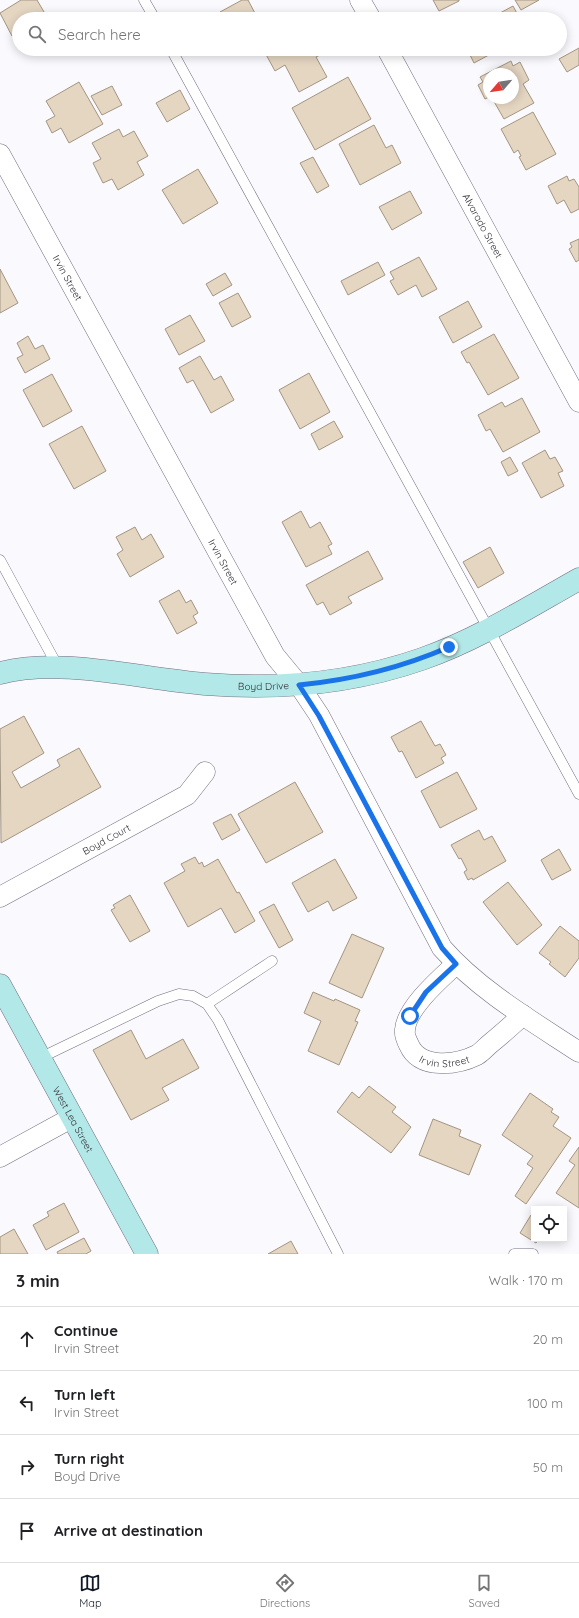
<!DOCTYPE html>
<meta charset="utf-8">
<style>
body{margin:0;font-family:Quicksand,sans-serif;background:#f2f2f2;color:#202124}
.controls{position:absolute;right:12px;bottom:12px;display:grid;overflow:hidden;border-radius:0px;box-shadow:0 2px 10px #0003}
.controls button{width:36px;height:36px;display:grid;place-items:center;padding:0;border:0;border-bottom:1px solid #e0e0e0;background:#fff;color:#202124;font:20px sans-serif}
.compass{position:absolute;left:483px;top:68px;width:36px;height:36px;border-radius:50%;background:#fff;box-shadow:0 2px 10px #0003;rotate:241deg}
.stop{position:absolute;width:12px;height:12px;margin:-9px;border:3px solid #1a73e8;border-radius:50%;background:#fff}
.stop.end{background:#1a73e8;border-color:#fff;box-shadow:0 1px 4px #0008}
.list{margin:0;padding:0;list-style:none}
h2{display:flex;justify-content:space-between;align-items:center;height:52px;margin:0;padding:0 16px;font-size:17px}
h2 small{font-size:13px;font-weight:400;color:#757577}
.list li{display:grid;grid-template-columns:26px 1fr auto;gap:12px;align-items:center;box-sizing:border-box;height:64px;padding:0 16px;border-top:1px solid #e0e0e0}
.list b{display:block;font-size:15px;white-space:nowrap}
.list p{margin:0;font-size:13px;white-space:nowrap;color:#757577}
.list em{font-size:13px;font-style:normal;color:#757577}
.icon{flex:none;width:22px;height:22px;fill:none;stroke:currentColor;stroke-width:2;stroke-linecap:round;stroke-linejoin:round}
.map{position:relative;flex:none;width:579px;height:1254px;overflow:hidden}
.search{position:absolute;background:#fff;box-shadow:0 2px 10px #0003;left:12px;right:12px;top:12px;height:44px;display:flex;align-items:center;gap:10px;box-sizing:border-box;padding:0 14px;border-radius:22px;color:#757577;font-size:15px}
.sheet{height:308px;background:#fff}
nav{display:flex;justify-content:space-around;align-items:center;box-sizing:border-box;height:56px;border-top:1px solid #e0e0e0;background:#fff;font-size:11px;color:#757577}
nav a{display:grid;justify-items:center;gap:2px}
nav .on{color:#111827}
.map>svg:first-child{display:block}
</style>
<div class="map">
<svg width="579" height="1254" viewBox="0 0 579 1254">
<rect width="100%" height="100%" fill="#faf9fd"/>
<path fill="#e5d6c2" stroke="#a29582" d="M 21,0 L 37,0 L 47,17 L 43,19 L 19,19 L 19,32 L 12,36 L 0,13 Z
M 242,0 L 248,0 L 258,19 L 224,19 L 220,12 Z
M 433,0 L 459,0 L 459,1 L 439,11 Z
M 515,0 L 539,0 L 521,10 Z
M 513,6 L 520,19 L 489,19 Z
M 579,48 L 579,65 L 567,72 L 559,59 Z
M 263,49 L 317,49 L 320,55 L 316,57 L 327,77 L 299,92 L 285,65 L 275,71 Z
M 467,49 L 500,49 L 474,63 Z
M 511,61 L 513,66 L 520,62 L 529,80 L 523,84 L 534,103 L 504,119 L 492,98 L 513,98 L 513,74 L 489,74 L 489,97 L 485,99 L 478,85 L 483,82 L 480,77 Z
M 348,77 L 371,119 L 315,150 L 292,108 Z
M 79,82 L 103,124 L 69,143 L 61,128 L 52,133 L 46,121 L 55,116 L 46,101 Z
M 112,86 L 122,105 L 102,115 L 91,96 Z
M 180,90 L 190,109 L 167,122 L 156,103 Z
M 533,112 L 556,154 L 526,170 L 519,157 L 521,156 L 518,150 L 514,153 L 501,129 Z
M 374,125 L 386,148 L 392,145 L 401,163 L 360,185 L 339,144 Z
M 119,129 L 123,137 L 134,131 L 148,156 L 137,162 L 144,175 L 118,190 L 112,179 L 103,183 L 93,163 L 101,159 L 92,143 Z
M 313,157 L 329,186 L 317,193 L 300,163 Z
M 198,169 L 218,203 L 183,224 L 162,190 Z
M 567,176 L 569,181 L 574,179 L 579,187 L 579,209 L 571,213 L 564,200 L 557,204 L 548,186 Z
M 410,191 L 422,213 L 392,230 L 379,207 Z
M 579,239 L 579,260 L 576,262 L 569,249 L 572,247 L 570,243 Z
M 419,257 L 437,289 L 422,297 L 416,285 L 398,295 L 390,281 L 394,279 L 390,272 Z
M 378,262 L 385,275 L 348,295 L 341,281 Z
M 0,269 L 18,303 L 0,313 Z
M 225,273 L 232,285 L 213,296 L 206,284 Z
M 238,293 L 251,317 L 232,327 L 219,303 Z
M 468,301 L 482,327 L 453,343 L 439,317 Z
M 190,315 L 205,341 L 179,355 L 165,329 Z
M 494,334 L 519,378 L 488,395 L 469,362 L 467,363 L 461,352 Z
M 28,336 L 35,349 L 43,345 L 50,359 L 25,373 L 17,358 L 23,355 L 17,343 Z
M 200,356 L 214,380 L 221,376 L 234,400 L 211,413 L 193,380 L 187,383 L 179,368 Z
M 309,373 L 330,412 L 300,429 L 279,390 Z
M 52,374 L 72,411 L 43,427 L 23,390 Z
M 522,398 L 540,432 L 503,452 L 490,429 L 486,431 L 478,415 L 502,402 L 505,407 Z
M 334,421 L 343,437 L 319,450 L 311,434 Z
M 82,426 L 106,471 L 74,489 L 49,444 Z
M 545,450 L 550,459 L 555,457 L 563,471 L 558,473 L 564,486 L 541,498 L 522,463 Z
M 510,457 L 518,471 L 508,476 L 501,462 Z
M 301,511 L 310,528 L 320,522 L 332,544 L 328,546 L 332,554 L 306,567 L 282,522 Z
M 135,527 L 142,540 L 151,534 L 164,557 L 130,577 L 117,554 L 123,550 L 116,537 Z
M 490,547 L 504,573 L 478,588 L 463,562 Z
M 368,551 L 383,579 L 348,597 L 352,603 L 330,615 L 323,602 L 317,605 L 306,585 Z
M 179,590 L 186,603 L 191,600 L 198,613 L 193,616 L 197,623 L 177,634 L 159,601 Z
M 24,716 L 44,753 L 12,772 L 21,788 L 60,766 L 57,760 L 79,748 L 101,787 L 1,843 L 0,729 Z
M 421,721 L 435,746 L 440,744 L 446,755 L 441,758 L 444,763 L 416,778 L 402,751 L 399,752 L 391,737 Z
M 457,772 L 477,809 L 440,828 L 421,791 Z
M 295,782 L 323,832 L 266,863 L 238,814 Z
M 231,814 L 240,830 L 222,840 L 213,823 Z
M 479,830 L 484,840 L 492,836 L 506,861 L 473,880 L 472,878 L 468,880 L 464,872 L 467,870 L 461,858 L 459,859 L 451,845 Z
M 559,849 L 571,870 L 552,880 L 541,860 Z
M 195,857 L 199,864 L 202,862 L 204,867 L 218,859 L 237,893 L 239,892 L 255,921 L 235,933 L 221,908 L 188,927 L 164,883 L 185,871 L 181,864 Z
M 335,859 L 357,898 L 333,911 L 328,901 L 308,912 L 292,883 Z
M 508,882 L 542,925 L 517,945 L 483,902 Z
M 130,895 L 150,931 L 130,942 L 111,910 L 115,908 L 113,905 Z
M 274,904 L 293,940 L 279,948 L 259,912 Z
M 560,926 L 579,941 L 579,958 L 565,977 L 549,964 L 551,962 L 539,953 Z
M 352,934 L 384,948 L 362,998 L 329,983 Z
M 313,992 L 334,1001 L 335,999 L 360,1010 L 355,1021 L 358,1022 L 339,1065 L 308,1051 L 321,1021 L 304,1013 Z
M 131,1030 L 146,1059 L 183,1039 L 199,1068 L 162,1088 L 169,1100 L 131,1120 L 93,1050 Z
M 369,1086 L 396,1107 L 392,1112 L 411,1127 L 391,1153 L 337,1112 L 352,1092 L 359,1098 Z
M 530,1093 L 553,1109 L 551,1112 L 559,1117 L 553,1126 L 571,1138 L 526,1204 L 515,1196 L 533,1168 L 527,1164 L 533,1156 L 502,1135 Z
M 433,1119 L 461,1130 L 459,1136 L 481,1145 L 469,1175 L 419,1155 Z
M 579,1147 L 579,1208 L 556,1193 L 575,1165 L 569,1161 Z
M 64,1203 L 79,1232 L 46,1250 L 33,1225 L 49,1216 L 47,1212 Z
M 531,1215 L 534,1217 L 534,1239 L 539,1239 L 536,1243 L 520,1233 Z
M 14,1229 L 28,1254 L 0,1254 L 0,1237 Z
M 84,1238 L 91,1251 L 86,1254 L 58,1254 L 57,1252 Z
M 291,1241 L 298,1254 L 268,1254 Z"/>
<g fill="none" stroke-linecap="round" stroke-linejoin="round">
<defs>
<path id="lane" d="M 144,0 L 155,19
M 171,49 L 579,794
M 0,560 L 58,667
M 207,1004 L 272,961
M 40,1058 L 158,1001 L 179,994 L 193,996 L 207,1004 L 218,1020 L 338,1254
M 514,1254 L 533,1254"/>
<g id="street">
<path d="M 360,0 L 371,19"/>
<path id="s1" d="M 387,49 L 579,402"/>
<path id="s2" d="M 0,154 L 275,656 L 299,685 L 319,715 L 442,948 C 480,991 532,1021 579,1052"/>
<path id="s3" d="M 0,897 L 187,795 L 205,772"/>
<path id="s4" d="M 456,964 C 440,979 406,1008 405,1030 C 404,1035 407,1041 409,1045 C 420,1070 457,1065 477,1055 C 482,1052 486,1047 491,1043 C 502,1034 512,1025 523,1015"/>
<path d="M 0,1157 L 73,1117"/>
</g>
<g id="secondary">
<path id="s5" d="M 0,673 C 63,657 140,679 205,684 C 278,690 353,683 422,659 C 477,640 529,607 579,579"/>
<path id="s6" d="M 0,985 L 147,1254"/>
</g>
</defs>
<use href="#lane" stroke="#736d81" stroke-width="11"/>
<use href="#street" stroke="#736d81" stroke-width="21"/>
<use href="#secondary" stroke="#736d81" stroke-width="23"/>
<use href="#lane" stroke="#fff" stroke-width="10"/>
<use href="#street" stroke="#fff" stroke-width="20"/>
<use href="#secondary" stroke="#b2e9e8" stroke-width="22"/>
</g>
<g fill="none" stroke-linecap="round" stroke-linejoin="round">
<path stroke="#1a73e8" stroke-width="5" d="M 410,1016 L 426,992 L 456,964 L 442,948 L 319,716 L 299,685 C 350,680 401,668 449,647"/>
</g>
<g text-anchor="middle" stroke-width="3" stroke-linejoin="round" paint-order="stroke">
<g font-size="10" fill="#302e37" stroke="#fff">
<text dy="4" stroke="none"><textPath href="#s1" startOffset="201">Alvarado Street</textPath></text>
<text dy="4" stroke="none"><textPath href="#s2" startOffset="141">Irvin Street</textPath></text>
<text dy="4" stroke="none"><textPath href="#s2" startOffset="465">Irvin Street</textPath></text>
<text dy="4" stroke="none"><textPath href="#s5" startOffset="265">Boyd Drive</textPath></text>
<text dy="4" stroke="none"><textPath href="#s3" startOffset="121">Boyd Court</textPath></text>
<text dy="4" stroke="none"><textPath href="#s4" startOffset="143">Irvin Street</textPath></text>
<text dy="4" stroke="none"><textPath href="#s6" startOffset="153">West Lea Street</textPath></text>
</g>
</g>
</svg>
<div class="controls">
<button><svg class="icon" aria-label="locate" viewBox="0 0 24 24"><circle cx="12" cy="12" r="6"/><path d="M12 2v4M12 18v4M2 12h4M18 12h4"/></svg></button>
</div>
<svg class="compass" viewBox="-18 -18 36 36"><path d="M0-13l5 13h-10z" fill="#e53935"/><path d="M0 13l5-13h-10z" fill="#757577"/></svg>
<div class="stop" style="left:410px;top:1016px"></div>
<div class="stop end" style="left:449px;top:647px"></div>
<div class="search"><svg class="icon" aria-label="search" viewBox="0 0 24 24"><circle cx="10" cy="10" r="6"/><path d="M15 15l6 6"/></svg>Search here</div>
</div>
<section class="sheet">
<h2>3 min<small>Walk · 170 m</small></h2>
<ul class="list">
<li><svg class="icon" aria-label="ahead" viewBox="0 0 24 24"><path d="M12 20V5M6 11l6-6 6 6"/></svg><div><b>Continue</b><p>Irvin Street</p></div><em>20 m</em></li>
<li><svg class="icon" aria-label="left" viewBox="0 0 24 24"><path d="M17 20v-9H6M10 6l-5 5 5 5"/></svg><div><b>Turn left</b><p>Irvin Street</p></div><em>100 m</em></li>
<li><svg class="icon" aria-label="right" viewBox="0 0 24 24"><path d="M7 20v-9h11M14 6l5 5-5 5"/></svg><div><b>Turn right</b><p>Boyd Drive</p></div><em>50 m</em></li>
<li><svg class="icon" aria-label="arrive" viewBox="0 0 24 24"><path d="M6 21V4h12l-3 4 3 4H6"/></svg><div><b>Arrive at destination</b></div></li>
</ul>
</section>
<nav>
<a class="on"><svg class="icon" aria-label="map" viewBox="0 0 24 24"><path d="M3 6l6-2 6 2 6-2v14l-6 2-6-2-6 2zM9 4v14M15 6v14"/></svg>Map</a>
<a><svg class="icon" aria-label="directions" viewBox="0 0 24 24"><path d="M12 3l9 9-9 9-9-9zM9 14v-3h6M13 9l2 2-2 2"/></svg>Directions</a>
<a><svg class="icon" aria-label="saved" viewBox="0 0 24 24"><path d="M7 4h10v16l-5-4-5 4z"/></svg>Saved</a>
</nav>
